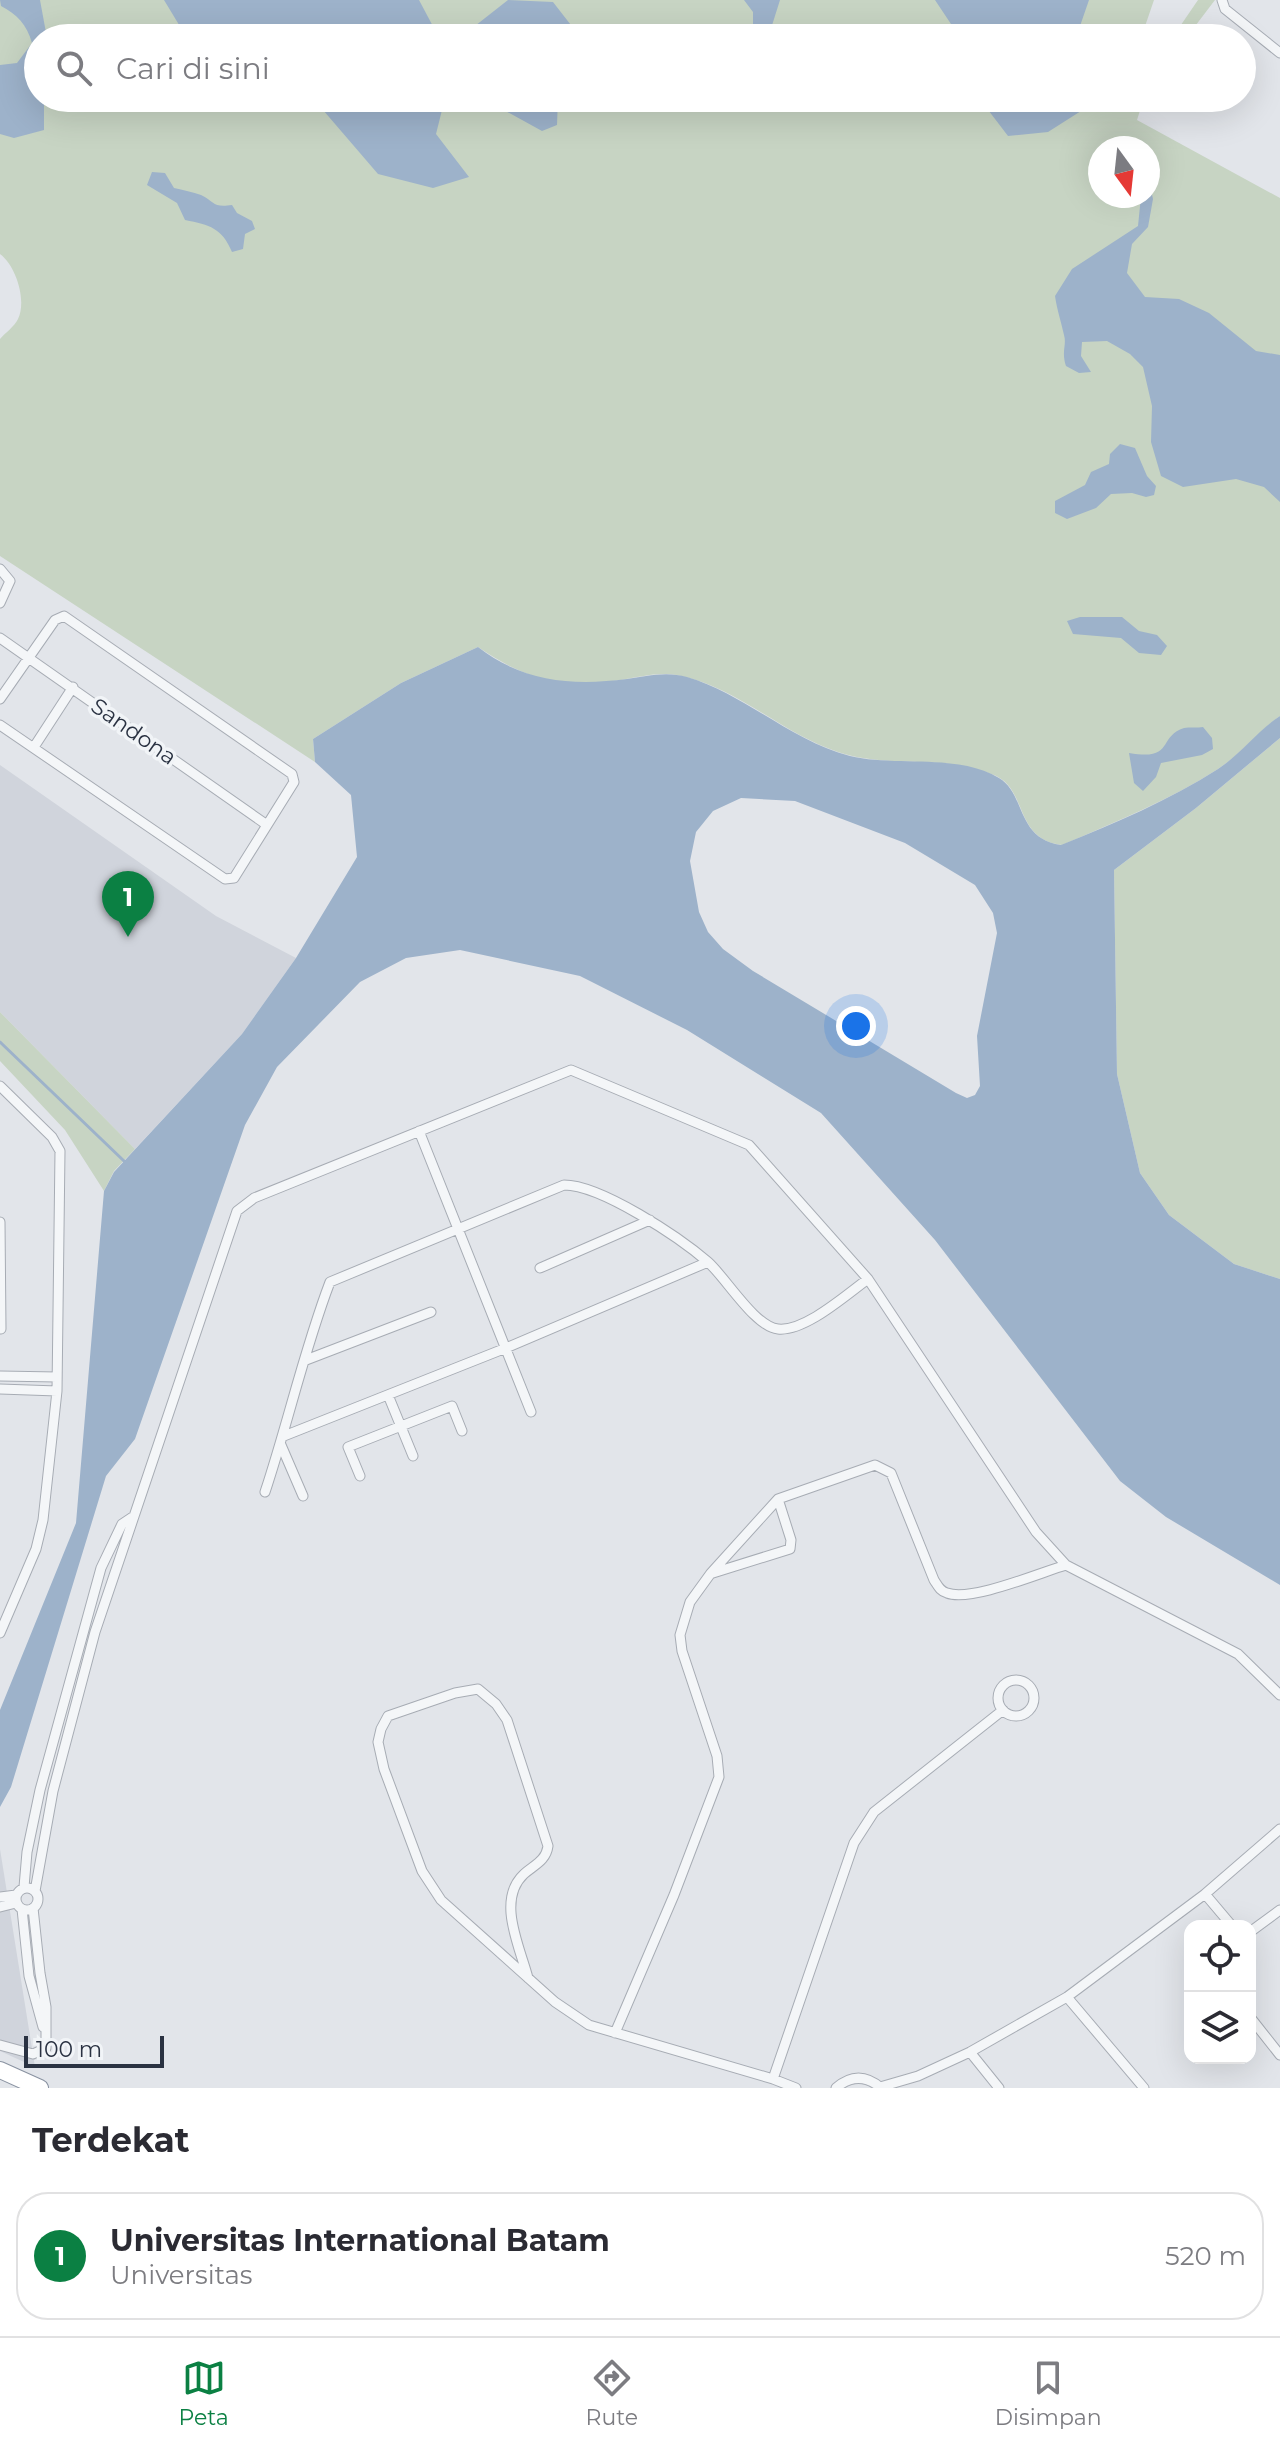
<!DOCTYPE html>
<html lang="id">
<style>
body{margin:0;font-family:Montserrat,sans-serif;background:#f7f7f7;color:#2b2b33}
.controls{position:absolute;right:24px;bottom:24px;display:grid;overflow:hidden;border-radius:16px;box-shadow:0 8px 32px #0002}
.controls button{width:72px;height:72px;display:grid;place-items:center;padding:0;border:0;border-bottom:2px solid #e1e1e2;background:#fff;color:#2b2b33;font:40px sans-serif}
.compass{position:absolute;left:1088px;top:136px;width:72px;height:72px;border-radius:50%;background:#fff;box-shadow:0 8px 32px #0002;rotate:165deg}
.scale{position:absolute;left:24px;bottom:20px;width:140px;box-sizing:border-box;padding-left:8px;border:4px solid #2a3242;border-top:0;font-size:22px;line-height:28px;white-space:nowrap;color:#2a3242;-webkit-text-stroke:6px #f1f4f7;paint-order:stroke}
.you{position:absolute;left:856px;top:1026px;width:28px;height:28px;margin:-20px;border:6px solid #fff;border-radius:50%;background:#1a73e8;box-shadow:0 0 0 12px #1a73e833}
.badge{display:grid;place-items:center;width:52px;height:52px;border-radius:50%;background:#0b8043;color:#fff;font-size:26px;font-weight:700}
.pin{position:absolute;translate:-50% -66px;filter:drop-shadow(0 2px 4px #0008)}
.pin::after{content:'';position:absolute;top:42px;width:28px;height:24px;background:inherit;clip-path:polygon(0 0,100% 0,50% 100%)}
.list{margin:0;padding:0;list-style:none}
h2{display:flex;justify-content:space-between;align-items:center;height:104px;margin:0;padding:0 32px;font-size:34px}
h2 small{font-size:26px;font-weight:400;color:#7c7c81}
.list li{display:grid;grid-template-columns:52px 1fr auto;gap:24px;align-items:center;box-sizing:border-box;height:128px;margin:0 16px 16px;padding:0 16px;border:2px solid #e1e1e2;border-radius:32px}
.list b{display:block;font-size:30px;white-space:nowrap}
.list p{margin:0;font-size:26px;white-space:nowrap;color:#7c7c81}
.list em{font-size:26px;font-style:normal;color:#7c7c81}
.icon{flex:none;width:44px;height:44px;fill:none;stroke:currentColor;stroke-width:2;stroke-linecap:round;stroke-linejoin:round}
.map{position:relative;flex:none;width:1280px;height:2088px;overflow:hidden}
.search{position:absolute;background:#fff;box-shadow:0 8px 32px #0002;left:24px;right:24px;top:24px;height:88px;display:flex;align-items:center;gap:20px;box-sizing:border-box;padding:0 28px;border-radius:44px;color:#7c7c81;font-size:30px}
.sheet{height:248px;background:#fff}
nav{display:flex;justify-content:space-around;align-items:center;box-sizing:border-box;height:112px;border-top:2px solid #e1e1e2;background:#fff;font-size:22px;color:#7c7c81}
nav a{display:grid;justify-items:center;gap:4px}
nav .on{color:#0b8043}
.map>svg:first-child{display:block}
</style>
<div class="map">
<svg width="1280" height="2088" viewBox="0 0 1280 2088">
<rect width="100%" height="100%" fill="#e2e5ea"/>
<path fill="#d0d4dc" d="M 0,765 L 216,916 L 296,958 L 242,1034 L 135,1149 L 0,1012 Z
M 0,1849 L 35,2067 L 0,2051 Z"/>
<path fill="#c7d4c3" fill-rule="evenodd" d="M 0,0 L 1154,0 L 1141,38 L 38,38 L 38,98 L 1139,98 L 1143,101 L 1137,120 L 1280,198 L 1280,716 C 1258,732 1241,754 1218,769 C 1170,800 1115,822 1062,845 C 1019,840 1026,800 1004,781 C 997,775 986,772 976,769 C 932,757 882,767 838,752 C 783,734 738,688 681,676 C 661,671 640,677 621,680 C 561,688 528,681 478,647 L 401,683 L 313,739 L 315,762 L 0,556 L 0,339 C 5,333 15,326 18,319 C 27,300 16,266 0,254 ZM 1100,148 L 1148,148 L 1148,196 L 1100,196 Z
M 1198,0 L 1215,0 L 1186,38 L 1172,38 Z
M 1280,738 L 1280,1279 L 1234,1264 L 1169,1215 L 1140,1173 L 1117,1074 L 1114,870 L 1196,808 Z
M 0,1012 L 135,1149 L 114,1171 L 104,1191 L 65,1130 L 0,1061 Z"/>
<path fill="#9db2ca" fill-rule="evenodd" d="M 0,0 L 40,0 L 47,38 L 38,38 L 38,98 L 44,98 L 44,130 L 14,138 L 0,134 L 0,65 L 17,63 L 32,43 C 27,25 17,14 1,6 Z
M 164,0 L 419,0 L 436,32 L 466,33 L 508,0 L 553,2 L 574,29 L 571,38 L 187,38 Z
M 744,0 L 780,0 L 768,38 L 756,36 L 753,26 L 753,12 Z
M 935,0 L 1089,0 L 1080,26 L 1084,38 L 956,38 L 955,30 Z
M 285,98 L 445,98 L 436,134 L 469,177 L 433,188 L 378,174 L 323,110 Z
M 466,98 L 558,98 L 557,125 L 542,131 L 491,103 Z
M 979,98 L 1093,98 L 1092,104 L 1048,132 L 1008,136 Z
M 152,172 L 165,173 L 174,188 C 183,190 193,192 201,195 C 215,202 213,208 232,205 L 237,213 L 252,221 L 255,229 L 245,234 L 243,249 L 232,252 C 222,228 210,225 185,220 L 177,203 L 147,185 Z
M 1148,177 L 1153,199 L 1148,227 L 1132,244 L 1127,273 L 1145,297 L 1179,299 L 1209,313 L 1256,351 L 1280,355 L 1280,502 L 1264,487 L 1236,479 L 1183,487 L 1161,476 L 1151,442 L 1152,406 L 1143,367 L 1130,354 L 1107,341 L 1082,342 L 1081,356 L 1091,372 L 1079,373 L 1066,366 C 1061,351 1067,345 1064,335 C 1061,321 1057,310 1055,296 L 1072,269 L 1138,226 L 1141,196 L 1148,196 Z
M 1120,444 L 1135,448 L 1147,476 L 1156,486 L 1154,495 L 1146,497 L 1132,493 L 1111,494 L 1096,508 L 1067,519 L 1055,513 L 1055,501 L 1085,485 L 1091,472 L 1109,464 L 1110,454 Z
M 1080,617 L 1122,617 L 1139,631 L 1157,635 L 1167,646 L 1161,655 L 1139,653 L 1121,638 L 1073,634 L 1067,621 Z
M 478,647 C 523,682 572,686 627,679 C 646,676 667,671 687,677 C 745,694 791,741 850,756 C 895,767 958,753 999,778 C 1026,794 1016,839 1061,845 C 1115,823 1170,800 1218,769 C 1241,754 1257,731 1280,716 L 1280,738 L 1196,808 L 1114,870 L 1117,1074 L 1140,1173 L 1169,1215 L 1234,1264 L 1280,1279 L 1280,1585 L 1166,1517 L 1120,1481 L 935,1240 L 821,1113 L 687,1030 L 580,976 L 460,950 L 406,958 L 360,982 L 277,1067 L 245,1125 L 135,1439 L 106,1476 L 11,1787 L 0,1807 L 0,1710 L 76,1523 L 104,1191 L 114,1172 L 242,1034 L 296,958 L 357,857 L 351,795 L 315,762 L 313,739 L 401,683 ZM 741,798 L 795,801 L 905,843 L 975,885 L 993,913 L 997,933 L 977,1036 L 980,1086 L 975,1095 L 967,1098 L 956,1093 L 753,971 L 723,949 L 708,932 L 699,912 L 690,861 L 696,832 L 713,811 Z
M 1203,727 L 1212,738 L 1213,749 L 1202,755 L 1161,763 L 1156,777 L 1143,791 L 1134,783 L 1129,753 C 1175,761 1157,737 1184,728 C 1189,727 1198,728 1203,727 Z"/>
<g fill="none" stroke-linecap="round" stroke-linejoin="round">
<path stroke="#9db2ca" stroke-width="3" d="M 0,1042 L 124,1161"/>
<defs>
<path id="minor" d="M 1222,0 L 1225,9 L 1280,53
M 0,569 L 10,581 L 0,603
M 0,638 L 267,825
M 0,699 L 55,620 L 64,616 L 292,774 L 294,782 L 234,878 L 225,879 L 0,725
M 34,747 L 73,687
M 0,1086 L 52,1137 L 60,1151 L 57,1391 L 43,1520 L 36,1549 L 0,1633
M 419,1131 L 531,1412
M 0,1222 L 1,1329
M 540,1268 L 650,1220
M 306,1360 L 431,1312
M 0,1376 L 57,1377
M 0,1389 L 57,1391
M 388,1395 L 413,1456
M 284,1436 L 506,1348 L 708,1262
M 281,1445 L 303,1496
M 360,1476 L 348,1447 L 452,1406 L 462,1431
M 265,1492 C 288,1423 304,1350 330,1282 L 564,1185 C 601,1185 679,1237 708,1262 C 726,1278 755,1327 778,1329 C 805,1332 847,1294 868,1279
M 713,1573 L 790,1549 L 791,1540 L 778,1499
M998 1698a18 18 0 1 1 36 0a18 18 0 1 1-36 0Z
M 24,1887 L 27,1852 L 40,1790 L 101,1568 L 122,1524 L 134,1516
M16 1899a11 11 0 1 1 22 0a11 11 0 1 1-22 0Z
M 35,1891 L 53,1791 L 95,1632 L 237,1211 L 254,1198 L 571,1070 L 749,1145 L 868,1279 L 1036,1532 L 1066,1565 L 1238,1654 L 1280,1695
M 1205,1894 L 1232,1926
M 0,1897 L 16,1895
M 0,1907 L 16,1903
M 22,1909 L 29,1976 L 43,2027
M 1250,1932 L 1280,1910
M 528,1978 C 520,1947 496,1900 524,1874 C 534,1865 546,1861 548,1846 L 507,1720 L 496,1704 L 478,1689 L 455,1693 L 388,1716 L 381,1729 L 378,1742 L 384,1769 L 422,1871 L 441,1900 L 555,2002 L 589,2025 L 773,2079 L 796,2088
M 1067,1997 L 1144,2088
M 1250,2017 L 1280,2055
M 615,2033 L 674,1895 L 719,1777 L 717,1756 L 682,1651 L 680,1635 L 690,1602 L 711,1573 L 778,1499 L 875,1465 L 891,1473 L 934,1580 C 938,1586 940,1591 947,1593 C 971,1602 1039,1573 1066,1565
M 0,2045 L 33,2054 L 46,2048 L 46,2007 L 40,1973 L 33,1908
M 970,2052 L 999,2088
M 773,2079 L 854,1843 L 874,1812 L 1003,1710
M 880,2087 L 918,2076 L 970,2052 L 1067,1997 L 1205,1894 L 1280,1829
M 836,2088 C 851,2075 866,2075 881,2088"/>
<path id="trunk" d="M 0,2070 L 40,2088"/>
</defs>
<use href="#minor" stroke="#a7acb4" stroke-width="11"/>
<use href="#trunk" stroke="#8992a1" stroke-width="18"/>
<use href="#minor" stroke="#f4f6f8" stroke-width="9"/>
<use href="#trunk" stroke="#fff" stroke-width="16"/>
</g>
<g text-anchor="middle" stroke-width="7" stroke-linejoin="round" paint-order="stroke">
<g font-size="22" fill="#2a3242" stroke="#f1f4f7">
<text transform="translate(134 731) rotate(35)" y="8">Sandona</text>
</g>
</g>
</svg>
<div class="controls">
<button><svg class="icon" aria-label="locate" viewBox="0 0 24 24"><circle cx="12" cy="12" r="6"/><path d="M12 2v4M12 18v4M2 12h4M18 12h4"/></svg></button>
<button><svg class="icon" aria-label="layers" viewBox="0 0 24 24"><path d="M12 4l9 5-9 5-9-5zM3 14l9 5 9-5"/></svg></button>
</div>
<svg class="compass" viewBox="-18 -18 36 36"><path d="M0-13l5 13h-10z" fill="#e53935"/><path d="M0 13l5-13h-10z" fill="#7c7c81"/></svg>
<div class="scale">100 m</div>
<div class="you"></div>
<div class="pin badge" style="left:128px;top:937px">1</div>
<div class="search"><svg class="icon" aria-label="search" viewBox="0 0 24 24"><circle cx="10" cy="10" r="6"/><path d="M15 15l6 6"/></svg>Cari di sini</div>
</div>
<section class="sheet">
<h2>Terdekat<small></small></h2>
<ul class="list">
<li><span class="badge">1</span><div><b>Universitas International Batam</b><p>Universitas</p></div><em>520 m</em></li>
</ul>
</section>
<nav>
<a class="on"><svg class="icon" aria-label="map" viewBox="0 0 24 24"><path d="M3 6l6-2 6 2 6-2v14l-6 2-6-2-6 2zM9 4v14M15 6v14"/></svg>Peta</a>
<a><svg class="icon" aria-label="directions" viewBox="0 0 24 24"><path d="M12 3l9 9-9 9-9-9zM9 14v-3h6M13 9l2 2-2 2"/></svg>Rute</a>
<a><svg class="icon" aria-label="saved" viewBox="0 0 24 24"><path d="M7 4h10v16l-5-4-5 4z"/></svg>Disimpan</a>
</nav>
